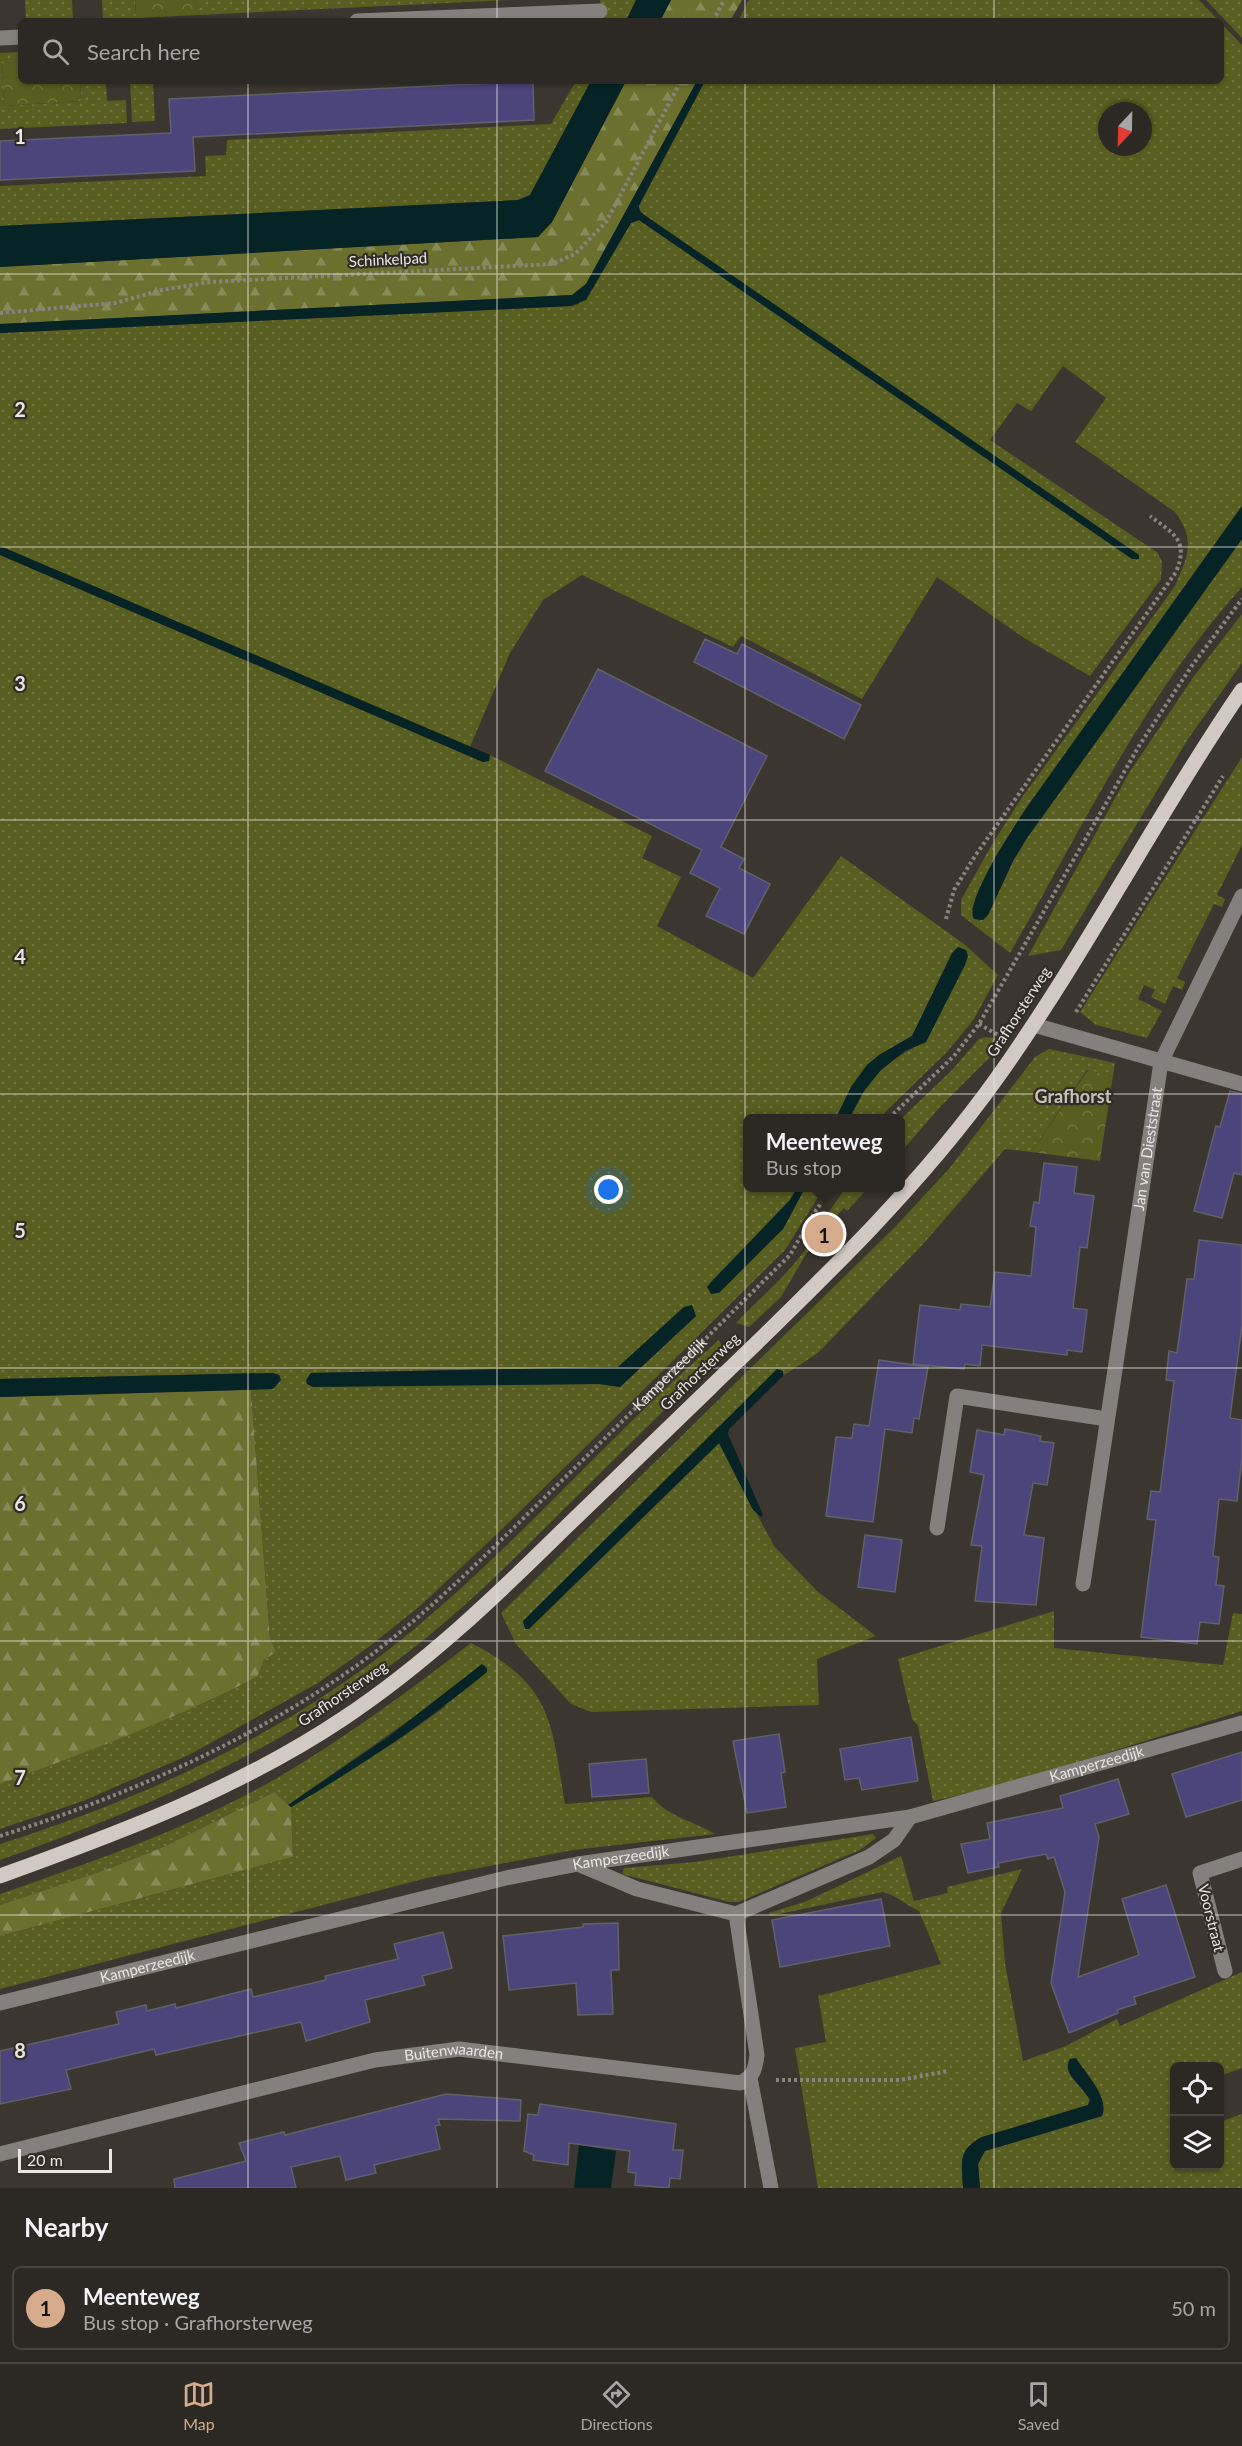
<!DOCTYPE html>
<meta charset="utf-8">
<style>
body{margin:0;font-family:Lato,sans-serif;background:#383430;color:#f1f3f6}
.controls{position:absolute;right:18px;bottom:18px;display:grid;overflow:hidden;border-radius:9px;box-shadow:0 2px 4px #0004}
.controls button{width:54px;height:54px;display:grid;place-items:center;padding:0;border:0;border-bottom:2px solid #484441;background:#2c2823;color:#f1f3f6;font:30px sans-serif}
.compass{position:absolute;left:1098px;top:102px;width:54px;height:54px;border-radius:50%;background:#2c2823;box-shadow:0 2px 4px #0004;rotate:202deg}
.scale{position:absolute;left:18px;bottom:15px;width:94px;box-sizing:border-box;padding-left:6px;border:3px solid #eae6e2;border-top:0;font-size:16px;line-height:21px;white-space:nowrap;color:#eae6e2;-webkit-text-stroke:4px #312c25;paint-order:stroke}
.you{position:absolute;left:609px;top:1190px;width:21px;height:21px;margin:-15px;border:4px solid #fff;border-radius:50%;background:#1a73e8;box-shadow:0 0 0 9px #1a73e833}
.badge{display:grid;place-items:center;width:39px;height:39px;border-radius:50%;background:#d6ab8b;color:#111;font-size:20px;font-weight:700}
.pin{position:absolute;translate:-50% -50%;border:3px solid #fff;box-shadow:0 2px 6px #0006}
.popup{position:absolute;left:743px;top:1114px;width:162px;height:78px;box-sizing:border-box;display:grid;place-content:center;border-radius:9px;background:#2c2823;filter:drop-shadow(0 2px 4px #0005);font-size:20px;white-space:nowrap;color:#a6a6a6}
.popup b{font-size:22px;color:#f1f3f6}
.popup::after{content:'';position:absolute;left:50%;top:100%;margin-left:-12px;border:12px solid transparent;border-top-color:#2c2823}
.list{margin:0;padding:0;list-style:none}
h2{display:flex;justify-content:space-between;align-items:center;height:78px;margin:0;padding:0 24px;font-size:26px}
h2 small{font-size:20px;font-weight:400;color:#a6a6a6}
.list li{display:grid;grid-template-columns:39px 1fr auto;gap:18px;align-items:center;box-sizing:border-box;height:84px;margin:0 12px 12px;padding:0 12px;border:2px solid #484441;border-radius:9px}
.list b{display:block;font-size:22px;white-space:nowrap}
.list p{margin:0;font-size:20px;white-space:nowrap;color:#a6a6a6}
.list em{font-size:20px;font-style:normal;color:#a6a6a6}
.icon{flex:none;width:33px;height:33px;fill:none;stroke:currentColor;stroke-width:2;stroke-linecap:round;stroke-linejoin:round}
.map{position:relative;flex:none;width:1242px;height:2188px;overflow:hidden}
.search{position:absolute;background:#2c2823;box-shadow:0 2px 4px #0004;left:18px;right:18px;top:18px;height:66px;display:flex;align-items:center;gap:15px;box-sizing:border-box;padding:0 21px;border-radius:9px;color:#a6a6a6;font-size:22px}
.sheet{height:174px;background:#2c2823}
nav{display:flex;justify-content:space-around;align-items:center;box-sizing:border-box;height:84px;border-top:2px solid #484441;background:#2c2823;font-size:16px;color:#a6a6a6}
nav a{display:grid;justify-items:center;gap:3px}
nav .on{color:#d6ab8b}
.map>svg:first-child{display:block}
</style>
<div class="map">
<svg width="1242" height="2188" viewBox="0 0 1242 2188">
<defs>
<pattern id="grass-dots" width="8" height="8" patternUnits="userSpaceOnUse" patternTransform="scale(1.5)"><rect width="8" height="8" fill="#585d20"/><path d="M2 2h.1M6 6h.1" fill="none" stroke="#707440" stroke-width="1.8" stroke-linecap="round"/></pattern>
<pattern id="forest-firs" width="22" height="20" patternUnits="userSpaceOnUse" patternTransform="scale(1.5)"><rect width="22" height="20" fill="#6b702f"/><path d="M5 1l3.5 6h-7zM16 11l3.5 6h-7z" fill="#878b57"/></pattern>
<pattern id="park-crowns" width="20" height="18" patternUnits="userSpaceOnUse" patternTransform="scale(1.5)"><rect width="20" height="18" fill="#585d20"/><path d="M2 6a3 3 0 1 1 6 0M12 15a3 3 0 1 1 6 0" fill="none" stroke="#707440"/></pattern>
</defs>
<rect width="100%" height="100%" fill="#3b362f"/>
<path fill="url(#grass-dots)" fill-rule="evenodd" d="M 25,0 L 72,0 L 73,21 L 26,21 Z
M 102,0 L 135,0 L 136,18 L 103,20 Z
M 198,0 L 510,0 L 198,15 Z
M 600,0 L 636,0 L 626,21 L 600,21 Z
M 749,0 L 1199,0 L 1219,21 L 738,21 Z
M 1206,0 L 1242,0 L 1242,38 Z
M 1221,23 L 1242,45 L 1242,506 L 1027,807 L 995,857 L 972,909 L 979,921 L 988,915 L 1013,861 L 1027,838 L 1242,539 L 1242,587 C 1145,694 1082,829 1010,953 L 961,915 L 961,900 L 991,846 L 1023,796 L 1175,586 C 1188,556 1196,540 1175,512 L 1075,442 L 1106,398 L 1063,366 L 1031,411 L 1017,403 L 990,440 L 1158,553 L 1162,562 L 1161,579 L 1090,676 L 1024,638 L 937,577 L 862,699 L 741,636 L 733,647 L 582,575 L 543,600 L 510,653 L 470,747 L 0,546 L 0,333 L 571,306 L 579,304 L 631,223 L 639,220 L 1137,560 L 1139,555 L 644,215 L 638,208 L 705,81 L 1221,81 ZM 1107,111 L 1143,111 L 1143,147 L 1107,147 Z
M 21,52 L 21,62 L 2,63 L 4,106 L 81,101 L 80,81 L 106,81 L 107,101 L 126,100 L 127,123 L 0,129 L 0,53 Z
M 130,81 L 153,81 L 155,121 L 132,122 Z
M 576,81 L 591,81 L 530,195 L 518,200 L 0,226 L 0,186 L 206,176 L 205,156 L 226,155 L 227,140 L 551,124 Z
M 0,555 L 483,762 L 490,755 L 652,836 L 642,858 L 681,877 L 657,926 L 753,978 L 841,856 L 964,944 L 998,975 L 974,1019 L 947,1052 L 879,1118 L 849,1118 C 855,1111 858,1101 863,1093 C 877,1068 901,1053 926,1042 L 933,996 L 912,1036 L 879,1055 L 867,1065 L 851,1087 L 836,1118 L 748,1118 L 748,1188 L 797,1188 L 790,1200 L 707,1288 L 783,1229 L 805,1188 L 824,1188 L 785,1250 L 498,1533 L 420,1606 L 370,1646 L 318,1683 L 189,1755 L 83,1801 L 0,1829 L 0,1784 C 88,1752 174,1720 257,1677 L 264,1660 L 276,1652 L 270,1638 L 251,1390 L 273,1389 L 273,1373 L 0,1379 ZM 684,1307 L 696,1316 L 620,1387 L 599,1384 L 310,1386 L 307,1380 L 311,1373 L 618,1367 Z
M 1242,614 L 1242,663 L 1188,739 L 1061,950 L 1028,956 L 1129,773 L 1194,676 Z
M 1242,757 L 1242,845 L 1217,895 L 1225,899 L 1222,907 L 1214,904 L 1177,978 L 1185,982 L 1182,990 L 1173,986 L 1165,1004 L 1151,997 L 1155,990 L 1144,985 L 1138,999 L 1162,1011 L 1147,1038 L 1096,1025 L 1080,1012 Z
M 985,1037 L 994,1038 L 1001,1043 L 996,1051 L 940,1107 L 901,1152 L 901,1119 L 952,1070 L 979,1039 Z
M 1049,1049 L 1115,1063 L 1113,1076 L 1087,1070 L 1031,1152 L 1005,1149 L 925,1242 L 818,1353 L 784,1375 L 783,1371 L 777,1369 L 708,1439 L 529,1629 L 719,1443 L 774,1546 L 817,1591 L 876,1636 L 817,1659 L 819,1705 L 591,1712 L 571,1704 L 516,1644 L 501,1613 L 895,1227 L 948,1170 L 1035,1057 Z
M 846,1188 L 868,1188 L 847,1211 L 844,1208 L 818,1235 L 821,1237 L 806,1254 L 781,1297 L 749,1327 L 736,1323 C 761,1297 790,1273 810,1243 C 823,1224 832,1205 846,1188 Z
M 719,1340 L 724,1352 C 674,1401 624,1449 575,1498 C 524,1549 473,1601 416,1646 C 286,1748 155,1805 0,1860 L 0,1844 C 143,1799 285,1734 402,1639 C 515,1548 609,1435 719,1340 Z
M 1054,1611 L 1054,1648 L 1223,1665 L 1233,1613 L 1242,1614 L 1242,1711 L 1000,1786 L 933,1801 L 918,1726 L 912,1719 L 898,1659 Z
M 471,1643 C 553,1685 551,1721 565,1804 L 652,1797 C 668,1817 694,1821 715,1834 L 573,1850 L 427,1878 L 0,1989 L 0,1936 L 293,1857 L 291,1807 L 400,1739 L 446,1706 L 435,1702 L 288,1805 L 274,1792 L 163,1847 L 108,1869 L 0,1905 L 0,1894 C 94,1861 190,1828 277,1778 C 345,1738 409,1691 471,1643 Z
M 873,1834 L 876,1838 L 860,1850 L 739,1902 L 729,1902 L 622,1874 L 624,1868 L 695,1862 Z
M 901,1856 L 914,1901 L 948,1893 L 947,1887 L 1022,1869 L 1001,1913 L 1005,1963 L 1023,2061 L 1066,2046 L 1117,2019 L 1120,2026 L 1242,1972 L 1242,2068 L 1220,2076 L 1220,2066 L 1174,2066 L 1174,2166 L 1220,2166 L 1220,2122 L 1242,2114 L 1242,2188 L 980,2188 L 978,2164 L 985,2151 L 1102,2116 C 1106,2094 1087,2076 1076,2058 L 1069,2072 L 1090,2100 L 1088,2105 L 982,2137 C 958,2150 962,2163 963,2188 L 818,2188 L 795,2048 L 826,2042 L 818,1996 L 941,1964 L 919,1911 C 906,1905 896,1895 883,1892 L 770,1916 L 769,1913 L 807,1901 Z"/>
<path fill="url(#forest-firs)" d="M 671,0 L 742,0 L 730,21 L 660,21 Z
M 626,81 L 697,81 L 586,284 L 572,295 L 0,324 L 0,267 L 538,237 L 552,222 Z
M 251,1390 L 270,1638 L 276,1652 L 264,1660 L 257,1677 C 174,1720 88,1752 0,1784 L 0,1397 Z
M 274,1792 L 291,1807 L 293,1857 L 0,1936 L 0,1905 L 108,1869 L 163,1847 Z"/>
<path fill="url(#park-crowns)" d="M 135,0 L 198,0 L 198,15 L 136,18 Z
M 21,62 L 21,81 L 80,81 L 81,101 L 4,106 L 2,63 Z
M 1088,1070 L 1113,1076 L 1100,1161 L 1031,1152 Z"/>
<path fill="#062426" d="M 636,0 L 671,0 L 660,21 L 626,21 Z
M 591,81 L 626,81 L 552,222 L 538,237 L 0,267 L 0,226 L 518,200 L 530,195 Z
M 697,81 L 705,81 L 639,205 L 640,212 L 1139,555 L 1139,559 L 1132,559 L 639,220 L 631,223 L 586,300 L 571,306 L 0,333 L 0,324 L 572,295 L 586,284 Z
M 1242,506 L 1242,539 L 1027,838 L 1013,861 L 988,915 L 983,920 L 974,919 C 963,903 1016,824 1027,807 Z
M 0,546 L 490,755 L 489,761 L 483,762 L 0,555 Z
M 958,947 L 966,950 L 968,956 L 965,965 L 926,1042 L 905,1051 L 881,1070 L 864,1091 L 849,1118 L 836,1118 L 851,1087 L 867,1065 L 879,1055 L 912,1036 L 952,953 Z
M 797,1188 L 805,1188 L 783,1229 L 719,1293 L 711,1294 L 707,1287 L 711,1282 L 790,1200 Z
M 692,1305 L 696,1316 L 620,1387 L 599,1384 L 313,1387 L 307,1384 L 306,1380 L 311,1373 L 618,1367 L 684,1307 Z
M 777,1369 L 783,1371 L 783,1376 L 729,1429 L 728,1434 L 763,1515 L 761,1517 L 753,1510 L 719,1443 L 529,1629 L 525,1629 L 523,1621 Z
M 273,1373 L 279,1375 L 281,1380 L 273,1389 L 0,1397 L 0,1379 Z
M 482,1664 L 487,1668 L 487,1672 C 425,1723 360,1767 291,1807 L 288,1805 L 388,1737 Z
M 1076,2058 C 1085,2073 1110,2097 1102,2116 L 985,2151 L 978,2164 L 980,2188 L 963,2188 C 962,2163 957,2150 982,2137 L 1088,2105 L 1090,2100 C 1085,2088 1060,2073 1070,2059 Z
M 579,2145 L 616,2151 L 611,2188 L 574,2188 Z"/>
<path fill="#4c457c" stroke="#61616a" stroke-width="1.5" d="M 533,81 L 534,120 L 193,137 L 195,171 L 0,180 L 0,141 L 171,133 L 169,99 Z
M 705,639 L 737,654 L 742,644 L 861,705 L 844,739 L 694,662 Z
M 598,669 L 767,756 L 721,847 L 744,859 L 739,868 L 770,884 L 744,934 L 706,916 L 720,888 L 690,873 L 702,850 L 545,771 Z
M 1230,1091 L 1242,1094 L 1242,1175 L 1234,1173 L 1222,1218 L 1194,1211 L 1216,1126 L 1220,1127 Z
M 1044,1163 L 1077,1167 L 1074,1193 L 1094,1196 L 1087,1248 L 1080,1247 L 1073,1308 L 1087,1310 L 1082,1352 L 1067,1350 L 1067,1355 L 982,1345 L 980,1366 L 965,1364 L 964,1369 L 913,1364 L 920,1305 L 960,1310 L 961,1304 L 990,1307 L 995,1272 L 1031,1276 L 1036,1227 L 1030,1226 L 1034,1202 L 1039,1203 Z
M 1199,1240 L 1242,1245 L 1242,1325 L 1230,1418 L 1242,1420 L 1242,1457 L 1237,1501 L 1219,1499 L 1213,1556 L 1219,1557 L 1216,1585 L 1224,1586 L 1219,1624 L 1200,1622 L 1197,1644 L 1141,1637 L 1156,1520 L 1147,1519 L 1151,1491 L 1160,1492 L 1174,1381 L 1166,1380 L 1169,1351 L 1177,1353 L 1187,1279 L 1194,1279 Z
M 879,1360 L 928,1367 L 919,1419 L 914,1418 L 912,1433 L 885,1429 L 873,1522 L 826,1516 L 836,1437 L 852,1438 L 854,1424 L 869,1426 Z
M 1005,1429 L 1041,1436 L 1040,1441 L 1054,1443 L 1047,1485 L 1033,1483 L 1024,1535 L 1044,1538 L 1036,1605 L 975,1601 L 982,1546 L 971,1545 L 984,1475 L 970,1472 L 977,1430 L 1004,1435 Z
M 865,1535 L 902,1540 L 895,1592 L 858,1587 Z
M 779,1734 L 785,1772 L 781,1773 L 786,1807 L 747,1813 L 733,1741 Z
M 911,1737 L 918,1781 L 862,1790 L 859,1778 L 845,1780 L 840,1749 Z
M 1242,1752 L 1242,1800 L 1186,1817 L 1172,1774 Z
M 646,1759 L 649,1793 L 592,1797 L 589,1764 Z
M 1118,1779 L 1129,1814 L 1095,1824 L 1099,1837 L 1078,1977 L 1139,1955 L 1122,1899 L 1166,1885 L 1195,1977 L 1134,1997 L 1136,2004 L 1117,2010 L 1118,2013 L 1069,2033 L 1051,1983 L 1065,1892 L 1054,1857 L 1048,1859 L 1046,1854 L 998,1863 L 999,1867 L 968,1873 L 961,1844 L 990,1839 L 987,1823 L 1063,1808 L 1060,1796 Z
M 881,1899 L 890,1946 L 780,1967 L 772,1920 Z
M 618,1923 L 619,1970 L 611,1970 L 613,2014 L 578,2015 L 576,1983 L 509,1990 L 503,1936 L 583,1927 L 583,1924 Z
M 443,1932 L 452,1968 L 422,1976 L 425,1985 L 365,2000 L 370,2022 L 306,2041 L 301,2022 L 156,2055 L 154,2049 L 66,2070 L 71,2089 L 0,2104 L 0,2051 L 119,2024 L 116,2012 L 146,2005 L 147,2011 L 175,2004 L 176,2008 L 251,1989 L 253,1997 L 326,1980 L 325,1976 L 398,1959 L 394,1944 Z
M 446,2094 L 521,2100 L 520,2121 L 438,2119 L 440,2125 L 435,2126 L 440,2149 L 374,2165 L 376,2173 L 346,2180 L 340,2156 L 291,2167 L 296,2188 L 175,2188 L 174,2179 L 246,2161 L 239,2143 L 284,2132 L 285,2135 Z
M 540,2104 L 676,2124 L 673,2150 L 683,2150 L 680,2179 L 670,2178 L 669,2188 L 635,2185 L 636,2173 L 628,2172 L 630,2151 L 569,2143 L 568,2165 L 533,2160 L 534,2155 L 524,2151 L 528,2114 L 538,2115 Z"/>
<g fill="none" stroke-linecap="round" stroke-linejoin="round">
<g stroke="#89847f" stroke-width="4" stroke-dasharray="3 3" stroke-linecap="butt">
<path d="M 713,21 L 724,0"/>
<path d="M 0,313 L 115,303 L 162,290 L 210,282 L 552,264 L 575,254 L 606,222 L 681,81"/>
<path d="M 946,919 L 954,890 L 975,856 L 1176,572 C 1189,540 1174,534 1150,516"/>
<path d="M 1076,1012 L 1223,776"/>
<path d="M 979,1024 L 998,1035"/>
<path d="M 889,1118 L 954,1056 L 979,1024 L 1139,746 L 1191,667 L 1242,599"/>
<path id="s1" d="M 0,1836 C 132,1794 264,1736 375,1652 C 435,1606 488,1553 541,1501 C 625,1419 707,1337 790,1255 L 816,1210 L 833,1188"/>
<path d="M 776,2080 L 900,2080 L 948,2071"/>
</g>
<g stroke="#84807d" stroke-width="15">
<path d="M 357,21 L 600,11"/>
<path d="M 0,38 L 21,37"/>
<path d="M 1034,1025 L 1242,1084"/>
<path d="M 937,1528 L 957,1396 L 1107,1419"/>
<path id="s2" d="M 1083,1584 L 1161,1062 L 1242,896"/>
<path d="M 578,1864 L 637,1889 L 736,1914 L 869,1857 L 894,1840 L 910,1817"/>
<path d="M 1225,1971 L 1200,1873 L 1242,1859"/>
<path id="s3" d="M 0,2003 L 506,1878 L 578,1864 L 910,1817 L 1242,1723"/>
<path d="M 750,2078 L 771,2188"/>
<path id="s4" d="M 0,2154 L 375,2060 L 459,2049 L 740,2083 C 754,2076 755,2070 757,2055 L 736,1914"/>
</g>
<path stroke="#d2c9c3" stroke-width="15" d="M 0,1876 C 119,1833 238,1789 344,1718 C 425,1664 495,1597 564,1529 C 613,1482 661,1435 710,1388 C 811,1290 915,1193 997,1078 C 1086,953 1156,816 1242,690"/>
</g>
<path fill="none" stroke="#eae6e2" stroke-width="1.5" stroke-opacity="0.55" d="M 248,0 L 248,21M 497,0 L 497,21M 745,0 L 745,21M 994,0 L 994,21M 248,81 L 248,2188M 497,81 L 497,2188M 745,81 L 745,2188M 994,81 L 994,2188M 0,274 L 1242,274M 0,547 L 1242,547M 0,820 L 1242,820M 0,1094 L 1242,1094M 0,1368 L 1242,1368M 0,1641 L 1242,1641M 0,1915 L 1242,1915"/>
<g text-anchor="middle" stroke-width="4.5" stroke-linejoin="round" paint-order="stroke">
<g font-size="15" fill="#eae6e2" stroke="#312c25">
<text transform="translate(388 260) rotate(-3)" y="5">Schinkelpad</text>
<text transform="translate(1019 1012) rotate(-57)" y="5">Grafhorsterweg</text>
<text dy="5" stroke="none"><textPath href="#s2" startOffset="440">Jan van Dieststraat</textPath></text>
<text transform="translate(700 1372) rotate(-44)" y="5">Grafhorsterweg</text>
<text dy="5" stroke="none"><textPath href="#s1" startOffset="825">Kamperzeedijk</textPath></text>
<text transform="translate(343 1694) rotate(-34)" y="5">Grafhorsterweg</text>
<text dy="5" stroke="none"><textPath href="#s3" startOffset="1124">Kamperzeedijk</textPath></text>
<text dy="5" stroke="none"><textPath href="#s3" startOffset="638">Kamperzeedijk</textPath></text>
<text transform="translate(1211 1918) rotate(76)" y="5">Voorstraat</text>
<text dy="5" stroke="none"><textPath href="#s3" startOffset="152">Kamperzeedijk</textPath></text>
<text dy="5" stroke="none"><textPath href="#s4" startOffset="466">Buitenwaarden</textPath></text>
</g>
<g font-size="18" font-weight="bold" fill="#c8c2b8" stroke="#312c25">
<text x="1073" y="1103">Grafhorst</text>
</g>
</g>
<g font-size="20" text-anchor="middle" font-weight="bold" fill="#eae6e2" stroke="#312c25" stroke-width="4.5" stroke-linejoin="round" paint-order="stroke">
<text x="20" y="144">1</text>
<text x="20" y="417">2</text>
<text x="20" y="691">3</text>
<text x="20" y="964">4</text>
<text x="20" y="1238">5</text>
<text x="20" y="1511">6</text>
<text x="20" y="1785">7</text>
<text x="20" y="2058">8</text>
</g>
</svg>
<div class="controls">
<button><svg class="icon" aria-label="locate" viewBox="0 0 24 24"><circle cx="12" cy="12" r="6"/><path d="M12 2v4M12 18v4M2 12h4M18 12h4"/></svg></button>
<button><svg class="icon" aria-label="layers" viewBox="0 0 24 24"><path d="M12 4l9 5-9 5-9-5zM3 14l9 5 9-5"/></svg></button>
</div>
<svg class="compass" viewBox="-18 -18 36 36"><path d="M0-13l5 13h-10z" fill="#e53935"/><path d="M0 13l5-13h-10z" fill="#a6a6a6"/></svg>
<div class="scale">20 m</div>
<div class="you"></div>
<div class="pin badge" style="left:824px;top:1234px">1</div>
<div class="popup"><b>Meenteweg</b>Bus stop</div>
<div class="search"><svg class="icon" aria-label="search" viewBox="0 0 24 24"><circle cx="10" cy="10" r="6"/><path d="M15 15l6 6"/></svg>Search here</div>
</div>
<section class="sheet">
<h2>Nearby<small></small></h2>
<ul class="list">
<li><span class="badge">1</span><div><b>Meenteweg</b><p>Bus stop · Grafhorsterweg</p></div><em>50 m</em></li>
</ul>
</section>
<nav>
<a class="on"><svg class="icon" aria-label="map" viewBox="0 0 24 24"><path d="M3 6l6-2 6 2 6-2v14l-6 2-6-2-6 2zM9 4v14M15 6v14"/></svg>Map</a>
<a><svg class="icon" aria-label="directions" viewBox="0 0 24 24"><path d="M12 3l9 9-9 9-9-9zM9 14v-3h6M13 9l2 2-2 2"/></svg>Directions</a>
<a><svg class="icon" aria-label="saved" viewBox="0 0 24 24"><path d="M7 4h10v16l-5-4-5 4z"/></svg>Saved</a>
</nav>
